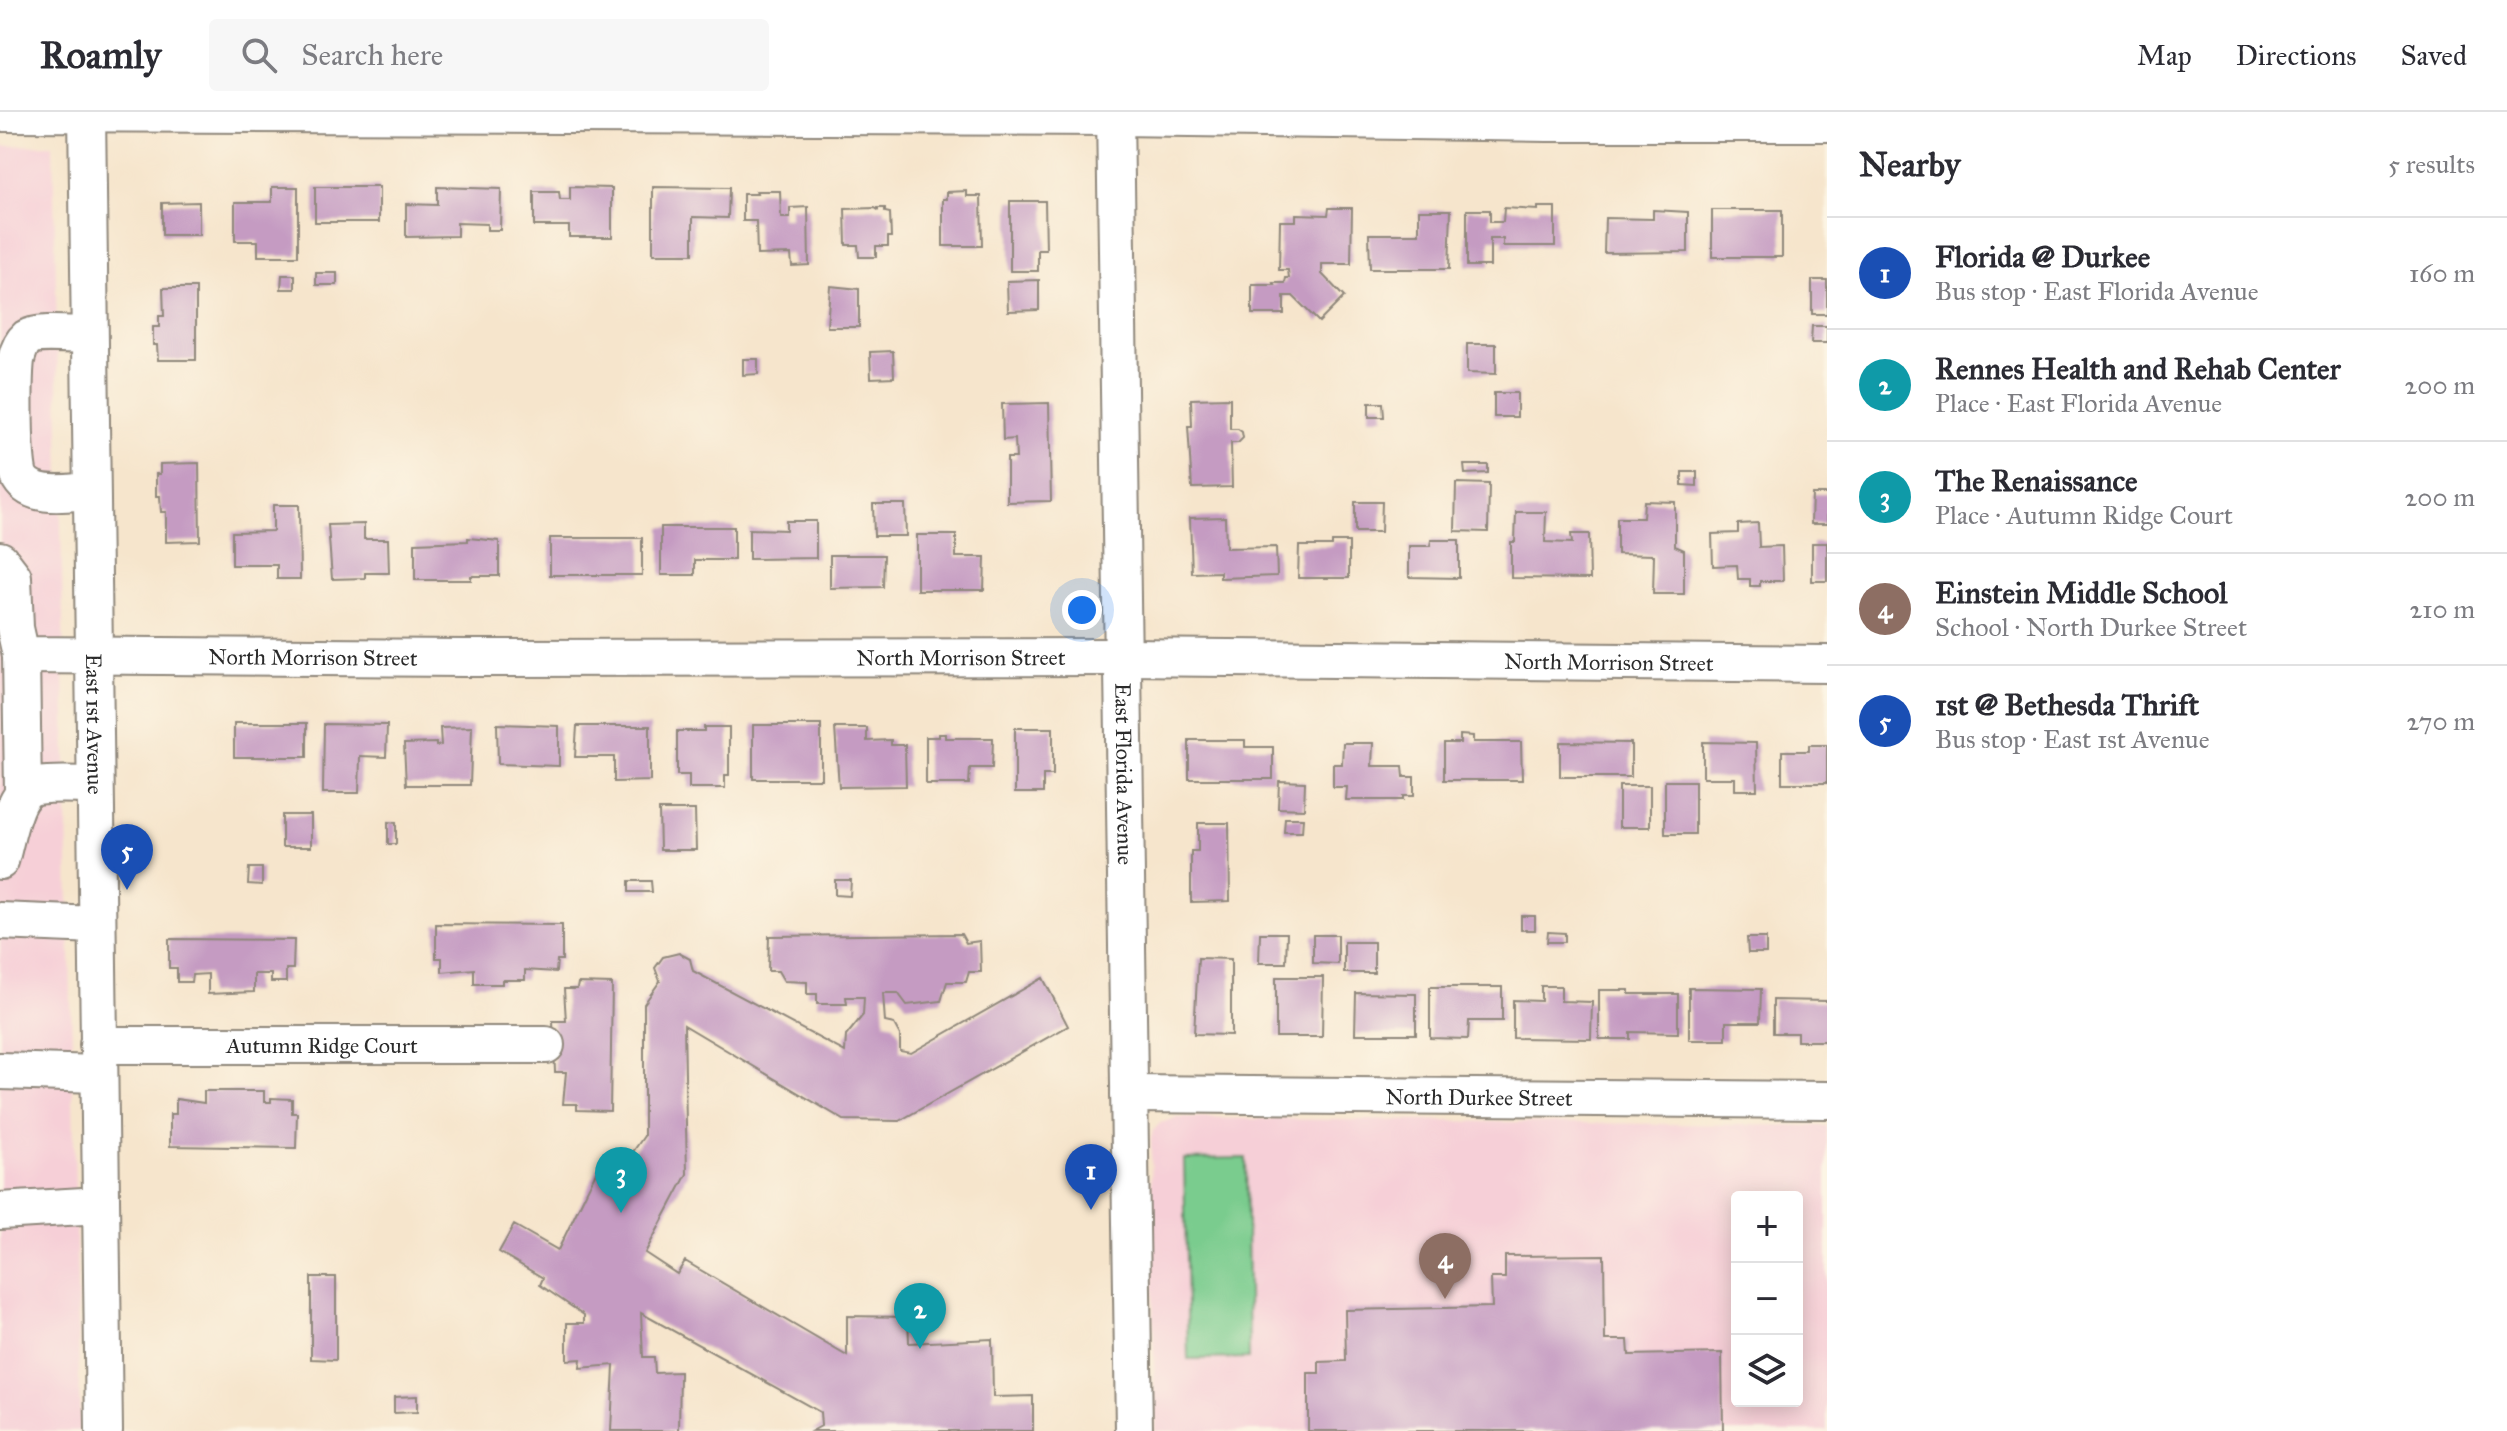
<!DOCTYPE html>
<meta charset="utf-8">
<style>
body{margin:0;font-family:"IM FELL Great Primer",serif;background:#f7f7f7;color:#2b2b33}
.controls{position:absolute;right:24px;bottom:24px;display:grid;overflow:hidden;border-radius:8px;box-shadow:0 4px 20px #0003}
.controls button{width:72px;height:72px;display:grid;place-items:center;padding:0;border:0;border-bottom:2px solid #e1e1e2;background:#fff;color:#2b2b33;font:40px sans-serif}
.you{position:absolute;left:1082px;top:498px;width:28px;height:28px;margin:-20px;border:6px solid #fff;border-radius:50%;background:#1a73e8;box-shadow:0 0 0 12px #1a73e833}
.badge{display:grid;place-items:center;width:52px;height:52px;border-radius:50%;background:#111827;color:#fff;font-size:26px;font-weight:700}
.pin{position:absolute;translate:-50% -66px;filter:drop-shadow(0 2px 4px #0008)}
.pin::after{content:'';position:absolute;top:42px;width:28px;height:24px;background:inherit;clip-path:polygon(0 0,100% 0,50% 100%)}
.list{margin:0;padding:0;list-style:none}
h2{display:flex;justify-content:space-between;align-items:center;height:104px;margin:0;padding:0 32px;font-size:34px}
h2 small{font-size:26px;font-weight:400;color:#7c7c81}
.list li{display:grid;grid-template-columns:52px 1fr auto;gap:24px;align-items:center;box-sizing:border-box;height:112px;padding:0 32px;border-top:2px solid #e1e1e2}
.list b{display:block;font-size:30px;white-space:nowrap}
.list p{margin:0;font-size:26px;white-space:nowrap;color:#7c7c81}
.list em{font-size:26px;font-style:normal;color:#7c7c81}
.icon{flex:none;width:44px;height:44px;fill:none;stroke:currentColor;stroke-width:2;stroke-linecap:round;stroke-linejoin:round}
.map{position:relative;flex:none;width:1827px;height:1319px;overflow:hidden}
header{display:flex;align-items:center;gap:48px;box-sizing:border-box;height:112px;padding:0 40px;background:#fff;border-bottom:2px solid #e1e1e2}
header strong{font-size:38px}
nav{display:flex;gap:44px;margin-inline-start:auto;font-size:28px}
.search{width:560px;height:72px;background:#f7f7f7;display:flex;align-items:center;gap:20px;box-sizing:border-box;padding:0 28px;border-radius:8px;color:#7c7c81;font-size:30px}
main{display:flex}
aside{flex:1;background:#fff}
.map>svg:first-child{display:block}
</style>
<header>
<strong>Roamly</strong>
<div class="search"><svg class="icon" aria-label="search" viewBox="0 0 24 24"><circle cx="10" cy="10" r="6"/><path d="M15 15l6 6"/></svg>Search here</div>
<nav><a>Map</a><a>Directions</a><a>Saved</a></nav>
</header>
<main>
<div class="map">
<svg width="1827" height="1319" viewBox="0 0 1827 1319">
<rect width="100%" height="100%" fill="#fcf5e5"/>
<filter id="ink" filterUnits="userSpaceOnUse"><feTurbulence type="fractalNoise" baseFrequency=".0125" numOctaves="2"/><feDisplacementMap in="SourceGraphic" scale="16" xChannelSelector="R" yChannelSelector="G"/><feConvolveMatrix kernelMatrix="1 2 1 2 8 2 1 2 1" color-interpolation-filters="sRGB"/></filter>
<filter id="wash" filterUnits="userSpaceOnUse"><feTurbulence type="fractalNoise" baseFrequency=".006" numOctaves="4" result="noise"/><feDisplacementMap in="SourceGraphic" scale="32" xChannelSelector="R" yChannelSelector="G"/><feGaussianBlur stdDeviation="1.8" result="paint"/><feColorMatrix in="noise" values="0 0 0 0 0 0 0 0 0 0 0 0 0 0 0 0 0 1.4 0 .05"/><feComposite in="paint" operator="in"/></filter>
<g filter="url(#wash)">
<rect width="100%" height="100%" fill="#f6e5cc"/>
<path fill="#f6cfd7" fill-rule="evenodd" d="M 53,33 L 80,1319 L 0,1319 L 0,34 Z
M 1177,1006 L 1827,1014 L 1827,1319 L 1155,1319 L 1151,1027 L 1153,1019 L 1160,1011 ZM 1737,1085 L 1797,1085 L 1797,1289 L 1737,1289 Z"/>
<path fill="#7acc8e" stroke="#527c5c" stroke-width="2" d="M 1246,1046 L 1249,1246 L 1188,1247 L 1184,1047 Z"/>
<g id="blocks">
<path fill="#c59bc2" d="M 272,75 L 298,75 L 298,144 L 258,144 L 258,129 L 235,129 L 235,90 L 272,90 Z
M 315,75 L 379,75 L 379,110 L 315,110 Z
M 437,75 L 501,77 L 500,118 L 487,118 L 487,112 L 457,111 L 457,124 L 406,125 L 406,92 L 437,93 Z
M 570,75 L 612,76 L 612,125 L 569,125 L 569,114 L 534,114 L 534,80 L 559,80 L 560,88 L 570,88 Z
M 653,75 L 729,76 L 728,106 L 693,105 L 693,142 L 653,142 Z
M 756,79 L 780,79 L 781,106 L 790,106 L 790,96 L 808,95 L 809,153 L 792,154 L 791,142 L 757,143 L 756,109 L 743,109 L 743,82 L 757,82 Z
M 967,79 L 967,84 L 981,84 L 982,134 L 943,134 L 943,87 L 947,87 L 947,80 Z
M 1010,89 L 1045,89 L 1046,138 L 1038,138 L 1038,159 L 1010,159 Z
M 199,90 L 199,123 L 162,123 L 162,91 Z
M 1538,95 L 1555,95 L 1555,134 L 1503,134 L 1503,127 L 1490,127 L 1490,154 L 1467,154 L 1467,98 L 1490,98 L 1490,110 L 1503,110 L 1504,96 L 1538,98 Z
M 875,96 L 878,98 L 878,96 L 885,96 L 885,100 L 890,101 L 891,125 L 888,125 L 888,134 L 876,134 L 876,145 L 859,145 L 858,133 L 846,133 L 845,97 Z
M 1329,96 L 1352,96 L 1351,152 L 1322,152 L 1322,162 L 1344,185 L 1319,210 L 1293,184 L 1284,184 L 1284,202 L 1252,202 L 1252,173 L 1275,173 L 1274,171 L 1285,171 L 1286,166 L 1289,166 L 1288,158 L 1279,158 L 1280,109 L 1296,109 L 1296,102 L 1328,103 Z
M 1419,98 L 1451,98 L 1449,157 L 1370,157 L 1369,122 L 1419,122 Z
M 1653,98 L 1688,100 L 1688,140 L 1604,141 L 1605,106 L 1653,107 Z
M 1712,98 L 1782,98 L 1782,145 L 1712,145 Z
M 316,161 L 337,161 L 337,173 L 316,173 Z
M 282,163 L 295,163 L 295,177 L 281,177 Z
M 1039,168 L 1039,198 L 1008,199 L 1007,169 Z
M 1812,168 L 1827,168 L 1827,202 L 1812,202 Z
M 830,174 L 859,177 L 859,215 L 827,215 Z
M 163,176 L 196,176 L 196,248 L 158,248 L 157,233 L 153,233 L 153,215 L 159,215 L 159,204 L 164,204 Z
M 1812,214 L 1827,214 L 1827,231 L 1811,231 Z
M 1467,232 L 1496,232 L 1496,262 L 1467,261 Z
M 893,239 L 894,265 L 871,266 L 870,240 Z
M 743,247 L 758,247 L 758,262 L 743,263 Z
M 1494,281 L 1517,281 L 1517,305 L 1494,305 Z
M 1230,286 L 1230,317 L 1238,317 L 1242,320 L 1243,326 L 1238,331 L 1231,331 L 1232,375 L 1192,376 L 1188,314 L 1192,314 L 1191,287 Z
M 1049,291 L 1051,389 L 1007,390 L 1007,346 L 1016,346 L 1015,327 L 1003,328 L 1002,292 Z
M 1369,291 L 1383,291 L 1384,305 L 1369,305 Z
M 199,351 L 200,429 L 166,430 L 166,400 L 161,400 L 160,384 L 156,384 L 156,362 L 160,362 L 160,352 Z
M 1464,353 L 1488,353 L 1488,361 L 1465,362 Z
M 1682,360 L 1697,360 L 1697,374 L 1682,373 Z
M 1456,371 L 1489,372 L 1488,420 L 1455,419 Z
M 1812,382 L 1827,382 L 1827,412 L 1811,412 Z
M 1644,389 L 1675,390 L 1675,434 L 1684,438 L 1684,482 L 1653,482 L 1654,443 L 1617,442 L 1617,406 L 1643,406 Z
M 1355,390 L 1382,390 L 1381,420 L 1355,420 Z
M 873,392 L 905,392 L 906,424 L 874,424 Z
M 273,393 L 299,393 L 300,467 L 277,467 L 277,453 L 232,453 L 232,420 L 273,419 Z
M 1516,400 L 1546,400 L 1545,430 L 1572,431 L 1571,422 L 1589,422 L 1590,467 L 1511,466 L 1511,430 L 1515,430 Z
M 1225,405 L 1226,436 L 1276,435 L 1277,464 L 1220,466 L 1220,460 L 1192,461 L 1190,406 Z
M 786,409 L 816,409 L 816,446 L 749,447 L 749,417 L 786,418 Z
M 1758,411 L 1759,435 L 1782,434 L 1783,469 L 1760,469 L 1760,474 L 1750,474 L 1750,467 L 1738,467 L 1737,453 L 1713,454 L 1712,422 L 1738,421 L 1738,412 Z
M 364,412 L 364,427 L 388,427 L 389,461 L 365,461 L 365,466 L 332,467 L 328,413 Z
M 661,415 L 734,415 L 734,448 L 695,448 L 695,463 L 661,463 Z
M 917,423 L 956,423 L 956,445 L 985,445 L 984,478 L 917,478 Z
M 468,426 L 499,429 L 499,464 L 471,464 L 471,468 L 415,468 L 415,431 L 468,429 Z
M 550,426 L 642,426 L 642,463 L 550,463 Z
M 1431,428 L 1459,428 L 1459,466 L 1409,465 L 1409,434 L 1430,434 Z
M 1332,430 L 1349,430 L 1349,466 L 1298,466 L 1299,434 L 1332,434 Z
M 1812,431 L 1827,431 L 1827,469 L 1812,469 Z
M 830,443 L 884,443 L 883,475 L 830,476 Z
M 234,611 L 307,611 L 307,645 L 234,645 Z
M 324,612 L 387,613 L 386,645 L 360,644 L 359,681 L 323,681 Z
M 497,612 L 559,614 L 559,654 L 498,652 Z
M 753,613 L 821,613 L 821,667 L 753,667 Z
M 577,614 L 650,614 L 650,669 L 614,670 L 614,645 L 575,645 Z
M 472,615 L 470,673 L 406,673 L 404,632 L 436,631 L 436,634 L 441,633 L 440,616 Z
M 704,615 L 729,615 L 729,663 L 725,663 L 725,676 L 689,676 L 689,663 L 677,663 L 677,619 L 704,619 Z
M 835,616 L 867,616 L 867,629 L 891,628 L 891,633 L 905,633 L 906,674 L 839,675 Z
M 1015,616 L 1053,616 L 1053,663 L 1043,663 L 1043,681 L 1015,681 Z
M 939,622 L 945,622 L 945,626 L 993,626 L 992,656 L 970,656 L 969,672 L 926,672 L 926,625 L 939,625 Z
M 1460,623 L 1473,624 L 1473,630 L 1521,630 L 1522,668 L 1444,668 L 1444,631 L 1460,631 Z
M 1189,628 L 1245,628 L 1245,635 L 1273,635 L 1273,667 L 1189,667 Z
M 1560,630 L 1631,631 L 1631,665 L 1560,665 Z
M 1703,630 L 1756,631 L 1757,678 L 1735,678 L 1735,666 L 1703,666 Z
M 1343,631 L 1373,631 L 1372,654 L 1403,654 L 1404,665 L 1414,665 L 1414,684 L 1403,684 L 1403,688 L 1346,688 L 1347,675 L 1333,675 L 1333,652 L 1342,652 Z
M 1809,633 L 1827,633 L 1827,671 L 1782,671 L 1782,639 L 1809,639 Z
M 1279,669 L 1305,670 L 1304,697 L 1278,696 Z
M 1665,669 L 1695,669 L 1695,722 L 1665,722 Z
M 1619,674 L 1650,674 L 1650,715 L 1619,715 Z
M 659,698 L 695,698 L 696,738 L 660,738 Z
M 282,703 L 311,703 L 311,735 L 282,735 Z
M 1285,706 L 1303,706 L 1302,720 L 1284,720 Z
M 388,710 L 396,711 L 396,732 L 388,732 Z
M 1198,711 L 1229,711 L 1230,789 L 1191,790 L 1191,739 L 1198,739 Z
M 249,756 L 262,756 L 262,773 L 248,772 Z
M 835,768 L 851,768 L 850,784 L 835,783 Z
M 629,769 L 651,769 L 652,780 L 629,780 Z
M 1521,804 L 1535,804 L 1535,818 L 1521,818 Z
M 436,812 L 562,813 L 562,848 L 557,848 L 556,860 L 525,858 L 525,868 L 502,868 L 502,872 L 474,872 L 474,857 L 442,860 L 442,846 L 436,846 Z
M 1548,820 L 1565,821 L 1565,830 L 1547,830 Z
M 1260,821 L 1287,821 L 1286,851 L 1259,851 Z
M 961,822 L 966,831 L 980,829 L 981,860 L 969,860 L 966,870 L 947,870 L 941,889 L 907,893 L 898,881 L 883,881 L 885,910 L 894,912 L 900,923 L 900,939 L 911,941 L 1043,866 L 1068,914 L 899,1009 L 844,1008 L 684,913 L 687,1062 L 645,1141 L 677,1162 L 685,1149 L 847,1244 L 847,1204 L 908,1205 L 909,1231 L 992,1227 L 993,1285 L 1033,1284 L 1033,1319 L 812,1319 L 821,1314 L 820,1300 L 641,1201 L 643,1245 L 654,1245 L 655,1261 L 680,1260 L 679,1319 L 611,1319 L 614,1253 L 580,1256 L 581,1247 L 567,1248 L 567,1211 L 584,1211 L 584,1203 L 540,1173 L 543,1166 L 499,1140 L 514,1113 L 558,1138 L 598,1056 L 616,1064 L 644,1024 L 644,892 L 660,869 L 655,856 L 663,845 L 679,841 L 690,847 L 693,859 L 845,940 L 846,924 L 863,903 L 864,885 L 846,885 L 847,892 L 817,892 L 817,882 L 807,882 L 807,870 L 784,869 L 778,859 L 768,859 L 769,824 Z
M 1313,823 L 1338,823 L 1338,852 L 1313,851 Z
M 1747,826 L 1766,826 L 1766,841 L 1748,841 Z
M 169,827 L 294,828 L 293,857 L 286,857 L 286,870 L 271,870 L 271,862 L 254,862 L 254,880 L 208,882 L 208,862 L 192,863 L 191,870 L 177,870 L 177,856 L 169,856 Z
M 1344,830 L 1374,830 L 1374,861 L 1344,861 Z
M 1198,846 L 1231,847 L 1231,923 L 1194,922 Z
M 1276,865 L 1323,865 L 1322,925 L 1276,925 Z
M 578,871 L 612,872 L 610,999 L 577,998 L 577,992 L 563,992 L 566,960 L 555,960 L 553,909 L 566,909 L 564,877 L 577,877 Z
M 1541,874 L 1561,874 L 1561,889 L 1592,890 L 1591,927 L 1513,926 L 1513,888 L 1541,889 Z
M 1430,875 L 1502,875 L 1502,909 L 1469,909 L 1468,927 L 1430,926 Z
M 1689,876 L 1761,877 L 1760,910 L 1726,910 L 1726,928 L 1689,928 Z
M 1599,878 L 1629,878 L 1629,882 L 1678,882 L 1678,921 L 1630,920 L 1630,927 L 1599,927 Z
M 1356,881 L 1416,882 L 1416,922 L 1355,922 Z
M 1773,888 L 1827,889 L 1827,929 L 1797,929 L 1797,921 L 1773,921 Z
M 204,979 L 264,979 L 264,990 L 271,990 L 271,986 L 292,987 L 292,1001 L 297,1001 L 296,1036 L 170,1034 L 170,1002 L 176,1002 L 176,987 L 204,991 Z
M 1604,1143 L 1605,1228 L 1628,1228 L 1629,1243 L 1722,1241 L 1723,1319 L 1308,1319 L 1308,1261 L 1319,1261 L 1319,1250 L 1346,1249 L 1345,1198 L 1492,1195 L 1491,1166 L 1505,1166 L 1505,1144 Z
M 311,1165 L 336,1165 L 336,1248 L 311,1247 Z
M 417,1284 L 417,1300 L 394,1301 L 394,1285 Z"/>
</g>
</g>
<g filter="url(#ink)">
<use href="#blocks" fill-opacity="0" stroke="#90887c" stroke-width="2"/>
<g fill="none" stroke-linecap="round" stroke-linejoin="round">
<defs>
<g id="minor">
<path id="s1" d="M 87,0 L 104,1319"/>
<path id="s2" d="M 1115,0 L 1134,1319"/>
<path d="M 0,1 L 1116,5 L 1548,11 L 1827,11"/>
<path d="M 88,223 C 74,223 37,219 27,226 C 21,231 18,240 16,248 C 14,265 13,353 20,366 C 33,388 70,380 90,379"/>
<path id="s3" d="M 0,448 L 13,465 L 15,516 L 21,543 L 464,546 L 1124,545 L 1827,552"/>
<path d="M 21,543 L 23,680"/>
<path d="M 0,749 C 7,728 12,677 37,674 C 55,671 76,673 94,673"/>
<path d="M 0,809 L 96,813"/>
<path id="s4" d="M 98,933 L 546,933"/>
<path d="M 0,959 L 98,962"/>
<path id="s5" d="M 1129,982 L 1827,988"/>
<path d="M 0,1099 L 100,1093"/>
</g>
</defs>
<use href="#minor" stroke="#90887c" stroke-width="40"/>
<use href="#minor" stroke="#fff" stroke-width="36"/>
</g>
</g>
<g text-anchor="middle" stroke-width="7" stroke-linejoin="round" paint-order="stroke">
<g font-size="22" fill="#2b2b2b" stroke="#fcf5e5">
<text dy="8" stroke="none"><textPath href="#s3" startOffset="392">North Morrison Street</textPath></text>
<text dy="8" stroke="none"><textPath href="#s3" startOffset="1040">North Morrison Street</textPath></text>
<text dy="8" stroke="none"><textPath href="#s3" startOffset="1688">North Morrison Street</textPath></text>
<text dy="8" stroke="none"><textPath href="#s1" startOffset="612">East 1st Avenue</textPath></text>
<text dy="8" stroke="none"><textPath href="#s2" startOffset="662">East Florida Avenue</textPath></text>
<text dy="8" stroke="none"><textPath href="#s4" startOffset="224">Autumn Ridge Court</textPath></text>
<text dy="8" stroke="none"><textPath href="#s5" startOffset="350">North Durkee Street</textPath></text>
</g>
</g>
</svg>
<div class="controls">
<button>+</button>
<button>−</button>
<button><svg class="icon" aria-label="layers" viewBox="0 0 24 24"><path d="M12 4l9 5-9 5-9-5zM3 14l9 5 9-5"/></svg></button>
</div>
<div class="you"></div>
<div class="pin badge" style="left:1091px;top:1098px;background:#1a4fb4">1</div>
<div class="pin badge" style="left:920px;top:1237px;background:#0f9aa8">2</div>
<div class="pin badge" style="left:621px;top:1101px;background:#0f9aa8">3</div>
<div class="pin badge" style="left:1445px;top:1187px;background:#8d6e63">4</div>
<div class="pin badge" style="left:127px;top:778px;background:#1a4fb4">5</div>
</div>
<aside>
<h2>Nearby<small>5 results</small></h2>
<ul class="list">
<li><span class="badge" style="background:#1a4fb4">1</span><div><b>Florida @ Durkee</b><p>Bus stop · East Florida Avenue</p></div><em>160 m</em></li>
<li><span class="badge" style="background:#0f9aa8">2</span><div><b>Rennes Health and Rehab Center</b><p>Place · East Florida Avenue</p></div><em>200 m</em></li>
<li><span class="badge" style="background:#0f9aa8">3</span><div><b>The Renaissance</b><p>Place · Autumn Ridge Court</p></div><em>200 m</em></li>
<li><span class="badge" style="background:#8d6e63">4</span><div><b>Einstein Middle School</b><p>School · North Durkee Street</p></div><em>210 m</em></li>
<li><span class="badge" style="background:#1a4fb4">5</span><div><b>1st @ Bethesda Thrift</b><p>Bus stop · East 1st Avenue</p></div><em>270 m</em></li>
</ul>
</aside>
</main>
